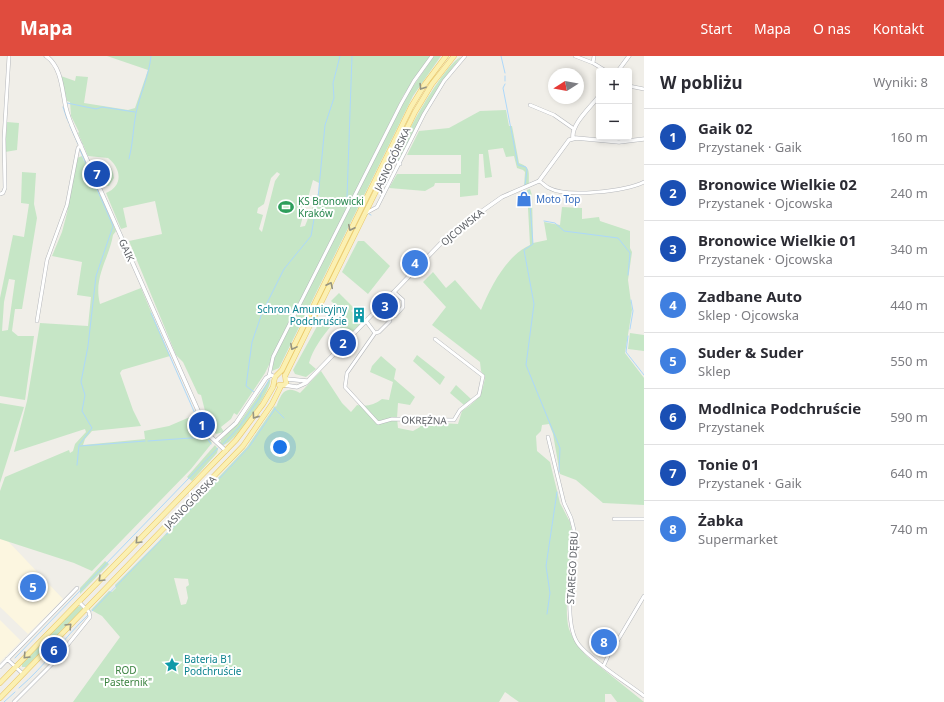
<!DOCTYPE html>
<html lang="pl">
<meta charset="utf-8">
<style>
body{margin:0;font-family:"Noto Sans",sans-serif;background:#f2f2f3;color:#2b2b33}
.controls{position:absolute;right:12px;top:12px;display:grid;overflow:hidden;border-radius:4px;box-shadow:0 2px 6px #0003}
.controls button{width:36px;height:36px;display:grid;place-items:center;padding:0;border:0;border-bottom:1px solid #e1e1e2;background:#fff;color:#2b2b33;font:20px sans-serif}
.compass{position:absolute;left:548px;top:12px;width:36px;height:36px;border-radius:50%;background:#fff;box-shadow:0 2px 6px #0003;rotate:259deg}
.you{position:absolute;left:280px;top:391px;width:14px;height:14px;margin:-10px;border:3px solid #fff;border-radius:50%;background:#1a73e8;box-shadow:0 0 0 6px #1a73e833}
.badge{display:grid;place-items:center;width:26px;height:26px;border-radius:50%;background:#e04c3e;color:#fff;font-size:13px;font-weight:700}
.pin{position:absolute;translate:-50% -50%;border:2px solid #fff;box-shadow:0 1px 4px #0006}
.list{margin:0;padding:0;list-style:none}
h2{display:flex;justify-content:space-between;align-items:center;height:52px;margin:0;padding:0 16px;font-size:17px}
h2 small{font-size:13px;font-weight:400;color:#7c7c81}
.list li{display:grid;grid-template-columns:26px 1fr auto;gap:12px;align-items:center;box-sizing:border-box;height:56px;padding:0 16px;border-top:1px solid #e1e1e2}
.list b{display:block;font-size:15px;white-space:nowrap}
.list p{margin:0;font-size:13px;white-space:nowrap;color:#7c7c81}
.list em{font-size:13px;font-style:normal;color:#7c7c81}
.map{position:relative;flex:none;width:644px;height:646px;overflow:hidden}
header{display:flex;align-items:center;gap:24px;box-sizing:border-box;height:56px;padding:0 20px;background:#e04c3e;color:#fff}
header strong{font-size:19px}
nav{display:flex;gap:22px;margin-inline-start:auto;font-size:14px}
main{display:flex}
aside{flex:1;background:#fff}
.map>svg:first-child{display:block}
</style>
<header>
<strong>Mapa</strong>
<nav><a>Start</a><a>Mapa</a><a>O nas</a><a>Kontakt</a></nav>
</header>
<main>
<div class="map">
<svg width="644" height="646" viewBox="0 0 644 646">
<rect width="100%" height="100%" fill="#f0eee8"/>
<path fill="#fcf6e0" d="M 0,483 L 6,483 L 63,543 L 28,578 L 0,551 Z
M 0,564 L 21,585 L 0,606 Z"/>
<path fill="#c6e6c6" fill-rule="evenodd" d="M 107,0 L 430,0 L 403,40 L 265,317 L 237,359 L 234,357 L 231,363 L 221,371 L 224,376 L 216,378 L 208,367 L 201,339 L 198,338 L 183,306 L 176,299 L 129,185 L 162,178 L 155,145 L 123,152 L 127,171 L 121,173 L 106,137 C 123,130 122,113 108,102 L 88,100 L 78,77 L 79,76 L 71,60 L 70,46 L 67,45 L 61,20 L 75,25 L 76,20 L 88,21 L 84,47 L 128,54 L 135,52 L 148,14 ZM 277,116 L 280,118 L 275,125 L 262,176 L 259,173 L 263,159 L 257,157 L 258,152 L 264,148 L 271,122 ZM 313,124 L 319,127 L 319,135 L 305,170 L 300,171 Z
M 434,0 L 441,0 L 413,40 L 279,312 L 272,315 L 274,302 L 405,42 Z
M 461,1 L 443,24 L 399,105 L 397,105 C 398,88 445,7 461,1 Z
M 506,54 L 509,70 L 512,70 L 519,107 C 532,112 528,116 529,129 L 524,131 L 525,116 L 523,114 L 517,112 L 514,100 L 506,101 L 503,92 L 488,94 L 492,121 L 485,122 L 483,98 L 479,98 L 478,139 L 460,141 L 460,127 L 435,127 L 434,130 L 425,135 L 389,132 L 397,118 L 461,118 L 461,99 L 407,99 L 419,75 L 449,72 L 480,55 Z
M 7,66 L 19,67 L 17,94 L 5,96 Z
M 82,100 L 84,105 L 86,105 L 116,175 L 113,179 C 109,203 93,221 100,248 L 141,232 L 170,300 L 122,314 L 120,317 L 133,354 L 141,370 L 92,375 L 85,383 L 83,389 L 145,383 L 144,375 L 169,370 L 197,358 L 212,387 L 191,413 L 92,515 L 74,507 L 0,483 L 0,435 L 5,421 L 69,394 L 70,397 L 73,395 L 75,388 L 86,376 L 85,373 L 14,396 L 27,345 L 40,267 L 88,270 L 91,241 L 77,239 L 82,206 L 52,200 L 62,176 L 67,157 L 77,102 Z
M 96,104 C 107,103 113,111 114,122 L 109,130 L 101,129 L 91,106 Z
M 22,116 L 36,117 L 34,148 L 37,162 L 22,253 L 15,253 L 12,275 L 18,280 L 34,280 L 25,344 L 0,340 L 0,242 L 13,179 L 24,181 L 29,148 L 21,147 ZM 9,223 L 15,224 L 8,274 L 2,275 L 4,246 Z
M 530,133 L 532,139 L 533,187 L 547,184 L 544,166 L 560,169 L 562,151 L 582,152 L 582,163 L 599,161 L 600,165 L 630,175 L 630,192 L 632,196 L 628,224 L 632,254 L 625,297 L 644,322 L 644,449 L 603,447 L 576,424 L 560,418 L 553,378 L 549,368 L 542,369 L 541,375 L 536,380 L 537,395 L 550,406 L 560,447 L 570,466 L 572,477 C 571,501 563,553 569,573 C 573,584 580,593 588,601 L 644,646 L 617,646 L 611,638 L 605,638 L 605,646 L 519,646 L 505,636 L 499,646 L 73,646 L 120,581 L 102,560 L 91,554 L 109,535 L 112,536 L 116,532 L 115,529 L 159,485 L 247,391 L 275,350 L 276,351 C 281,339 284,328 300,337 L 321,315 L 342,347 L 351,356 L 357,349 C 367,351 374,349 382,343 L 389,344 L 393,326 L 370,316 L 372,310 L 381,300 L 396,313 L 394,323 L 415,341 L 410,349 L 398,347 L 397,362 L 398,372 L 413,375 L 420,371 L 422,366 L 458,368 L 462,355 C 478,344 482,340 485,321 L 481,315 L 480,306 L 432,269 L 446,251 L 423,226 L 433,216 L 446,232 L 455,224 L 481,254 C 491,230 506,200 530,189 L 527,134 ZM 174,522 L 188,523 L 189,529 L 186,531 L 188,542 L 186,548 L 181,549 Z
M 358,185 L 364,185 L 390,210 L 368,238 L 342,216 Z
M 339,237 L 354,252 L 351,255 L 360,262 L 362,260 L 365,263 L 349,279 L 337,269 L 345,258 L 331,245 Z
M 321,263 L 331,270 C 322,281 313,293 309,307 L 316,313 L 306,321 L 295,318 L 293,314 Z
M 630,277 L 644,279 L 644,295 L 628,293 Z
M 417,299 L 445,321 L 440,329 L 413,305 Z
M 270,323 C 274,332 234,388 223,389 L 220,387 L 221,384 L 241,364 Z
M 456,329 L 471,343 L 464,349 L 450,337 Z
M 0,347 L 24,351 L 0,427 Z
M 215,389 L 218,393 L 217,397 L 192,425 L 187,421 Z
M 105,505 L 109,508 L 80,538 L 80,532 Z
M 80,550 L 83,553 L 26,611 L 22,611 L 22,608 L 77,551 Z"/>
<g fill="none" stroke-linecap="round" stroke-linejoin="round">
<path stroke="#add8fa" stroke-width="1" d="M 501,0 L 505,17
M 505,20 L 505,25
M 505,28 L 503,32 L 518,109 L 526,111 L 527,114 L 525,129
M 67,47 L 96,53 L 102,51 L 135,56
M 63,51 L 67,63
M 68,65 L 69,67
M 70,70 L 78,88
M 129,103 C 133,88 133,72 136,57 C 140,38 149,20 151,0
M 529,135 L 533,188 L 524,194 L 534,248 L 526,309 L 560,392 L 559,416
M 318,142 L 325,69 L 334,42 L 333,27 L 340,0
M 349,148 L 347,141 L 352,0
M 353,150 L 355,151
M 369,158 L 371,159
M 544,165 L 555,167 L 564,175 L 618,182 L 630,197 L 628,219
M 151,257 L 203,376 L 211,388
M 630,273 L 633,255 L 631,244
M 628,280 L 626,296 L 644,319
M 254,336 L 246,330 L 252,286 L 262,257 L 284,213 L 311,180 L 317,146
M 260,340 L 269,324
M 274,352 L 284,362
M 148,385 L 205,381
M 223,388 L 239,371 L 261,340
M 80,390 L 145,385
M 77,409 L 79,389 L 92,372 L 82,355 L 85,339 L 81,326 L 88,290 L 96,220 L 113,170 L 80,94
M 166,479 L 249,391 L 275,353
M 92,555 L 162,483
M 547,558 L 550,537 L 546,510 L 557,436
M 15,602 L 218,392
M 19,632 C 45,610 63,583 88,559
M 4,646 L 15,636"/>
<defs>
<path id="minor" d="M 575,0 L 593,7 L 606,15
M 593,7 L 594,0
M 629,30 L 644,33
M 530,49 L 554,59 L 574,73
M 396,98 L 396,105 L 400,108
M 539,125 C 543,127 546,131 549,132 C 567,142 626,135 644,126
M 0,138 L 3,137 L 5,132 L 4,83 L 9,0
M 366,157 L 377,151 L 424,58 L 444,25 L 465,0
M 394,236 L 403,244 L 403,251 L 395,260
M 37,265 L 47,204 L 67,149 L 78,92 L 81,89
M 366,265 L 375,277 L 347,317 L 345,331 L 378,367 L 392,363 L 454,364 L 460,354 L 479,339 L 483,320 L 435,283
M 375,277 L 379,276 L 390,265
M 269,320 L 273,301 L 401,48 L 414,25 L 432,0
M 548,381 L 564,447 L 571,462 L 574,474 C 575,503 561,567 579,589 C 593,606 626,626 644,640
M 614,463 L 644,463
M 7,603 L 23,618
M 604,609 L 608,600 L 608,594 L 615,589 L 644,540
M 0,611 L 77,532
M 14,646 L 53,607 L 90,561 L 89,556 L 79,546"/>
<path id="tertiary" d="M 46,0 C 62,11 62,35 66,52 C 68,61 72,70 76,79 L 204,368 L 211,381 L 226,395
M 618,15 L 629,0
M 573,82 C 571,68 591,51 599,40
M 287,323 L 307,325
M 284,329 L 297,331 L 306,327 L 444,184 L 468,165 L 502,141 L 539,125 L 569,84 L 576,82 L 619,86 L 644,83
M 216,385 L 236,367 L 266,322 L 271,319 L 275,321"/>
<path id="primary" d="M 285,320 L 415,56 L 432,28 L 454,0
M 279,329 L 284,329 L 286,327 L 285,319
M 0,627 L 236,384 L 263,348 L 273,331 L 275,321 L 282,314 L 411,51 L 425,28 L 446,0
M 0,642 L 243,390 L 272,348 L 281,330"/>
</defs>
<use href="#minor" stroke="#b5b7bb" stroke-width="4"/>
<use href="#tertiary" stroke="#b5b7bb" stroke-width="4.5"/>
<use href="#primary" stroke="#eac767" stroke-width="5.5"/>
<use href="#minor" stroke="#fff" stroke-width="3"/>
<use href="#tertiary" stroke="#fff" stroke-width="3.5"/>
<use href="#primary" stroke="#fbf0b2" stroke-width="4.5"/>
</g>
<defs><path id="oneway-chevron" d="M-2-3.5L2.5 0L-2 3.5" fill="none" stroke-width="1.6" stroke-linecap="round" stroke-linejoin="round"/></defs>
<g stroke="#969481">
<use href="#oneway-chevron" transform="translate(422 31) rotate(122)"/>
<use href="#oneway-chevron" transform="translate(351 172) rotate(116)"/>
<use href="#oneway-chevron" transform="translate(330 229) rotate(-64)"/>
<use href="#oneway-chevron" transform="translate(293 291) rotate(118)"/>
<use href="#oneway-chevron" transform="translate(255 360) rotate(125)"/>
<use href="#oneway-chevron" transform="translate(138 485) rotate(134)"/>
<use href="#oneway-chevron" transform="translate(101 523) rotate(135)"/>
<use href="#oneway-chevron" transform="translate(69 570) rotate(-46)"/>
<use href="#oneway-chevron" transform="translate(26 600) rotate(134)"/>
</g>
<defs>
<symbol id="shop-bare" viewBox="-9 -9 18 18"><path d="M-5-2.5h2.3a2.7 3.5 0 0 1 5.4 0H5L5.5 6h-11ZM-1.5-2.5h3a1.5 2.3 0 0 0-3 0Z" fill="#3f7fe0" stroke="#fff" stroke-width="2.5" paint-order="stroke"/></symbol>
<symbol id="stadium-bare" viewBox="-9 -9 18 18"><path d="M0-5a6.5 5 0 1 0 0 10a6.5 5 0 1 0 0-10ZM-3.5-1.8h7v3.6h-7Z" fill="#2e9e5b" stroke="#fff" stroke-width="2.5" paint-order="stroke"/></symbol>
<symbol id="building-bare" viewBox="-9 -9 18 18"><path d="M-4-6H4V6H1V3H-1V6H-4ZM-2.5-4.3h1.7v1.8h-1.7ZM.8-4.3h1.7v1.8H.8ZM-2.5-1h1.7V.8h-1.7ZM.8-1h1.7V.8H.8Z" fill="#0f9aa8" stroke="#fff" stroke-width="2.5" paint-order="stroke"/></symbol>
<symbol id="sight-bare" viewBox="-9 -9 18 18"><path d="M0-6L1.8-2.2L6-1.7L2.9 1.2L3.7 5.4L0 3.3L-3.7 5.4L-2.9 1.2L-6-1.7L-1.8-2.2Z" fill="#0f9aa8" stroke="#fff" stroke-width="2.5" paint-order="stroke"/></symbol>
</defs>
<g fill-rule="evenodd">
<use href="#shop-bare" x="513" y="132" width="22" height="22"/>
<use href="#stadium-bare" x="275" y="140" width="22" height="22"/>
<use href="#building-bare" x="348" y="248" width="22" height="22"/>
<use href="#sight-bare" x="161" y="598" width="22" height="22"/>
</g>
<g text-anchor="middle" stroke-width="4" stroke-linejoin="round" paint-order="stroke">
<g font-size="10" fill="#5f6267" stroke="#fff">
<text transform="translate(392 103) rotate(-64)" y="4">JASNOGÓRSKA</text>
<text transform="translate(462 171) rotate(-39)" y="4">OJCOWSKA</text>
<text transform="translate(127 194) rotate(66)" y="4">GAIK</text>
<text transform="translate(424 364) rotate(1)" y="4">OKRĘŻNA</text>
<text transform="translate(190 446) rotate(-46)" y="4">JASNOGÓRSKA</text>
<text transform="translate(572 512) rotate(-87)" y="4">STAREGO DĘBU</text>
</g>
<g font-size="10" fill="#366cbe" stroke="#fff" text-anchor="start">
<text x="536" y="147">Moto Top</text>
</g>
<g font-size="10" fill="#27864d" stroke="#fff" text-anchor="start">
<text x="298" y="149">KS Bronowicki<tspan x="298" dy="12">Kraków</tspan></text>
</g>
<g font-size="10" fill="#0d838f" stroke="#fff" text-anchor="end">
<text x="347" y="257">Schron Amunicyjny<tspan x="347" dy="12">Podchruście</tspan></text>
<text x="184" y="607" text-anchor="start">Bateria B1<tspan x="184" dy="12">Podchruście</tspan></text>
</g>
<g font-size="10" fill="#3a823f" stroke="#fff">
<text x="126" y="618">ROD<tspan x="126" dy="12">"Pasternik"</tspan></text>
</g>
</g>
</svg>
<div class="controls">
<button>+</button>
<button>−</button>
</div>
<svg class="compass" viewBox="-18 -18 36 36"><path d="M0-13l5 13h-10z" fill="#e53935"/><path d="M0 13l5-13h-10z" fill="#7c7c81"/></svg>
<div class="you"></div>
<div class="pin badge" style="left:202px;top:369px;background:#1a4fb4">1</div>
<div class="pin badge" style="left:343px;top:287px;background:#1a4fb4">2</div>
<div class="pin badge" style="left:385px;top:250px;background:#1a4fb4">3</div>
<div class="pin badge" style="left:415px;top:207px;background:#3f7fe0">4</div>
<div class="pin badge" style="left:33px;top:531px;background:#3f7fe0">5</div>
<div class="pin badge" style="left:54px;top:594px;background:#1a4fb4">6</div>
<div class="pin badge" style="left:97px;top:118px;background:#1a4fb4">7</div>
<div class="pin badge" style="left:604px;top:586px;background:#3f7fe0">8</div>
</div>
<aside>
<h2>W pobliżu<small>Wyniki: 8</small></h2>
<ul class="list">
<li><span class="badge" style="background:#1a4fb4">1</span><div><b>Gaik 02</b><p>Przystanek · Gaik</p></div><em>160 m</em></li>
<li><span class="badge" style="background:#1a4fb4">2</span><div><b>Bronowice Wielkie 02</b><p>Przystanek · Ojcowska</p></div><em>240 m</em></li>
<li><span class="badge" style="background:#1a4fb4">3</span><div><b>Bronowice Wielkie 01</b><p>Przystanek · Ojcowska</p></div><em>340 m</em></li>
<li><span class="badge" style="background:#3f7fe0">4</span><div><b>Zadbane Auto</b><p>Sklep · Ojcowska</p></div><em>440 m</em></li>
<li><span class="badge" style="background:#3f7fe0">5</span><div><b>Suder &amp; Suder</b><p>Sklep</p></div><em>550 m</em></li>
<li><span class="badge" style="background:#1a4fb4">6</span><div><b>Modlnica Podchruście</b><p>Przystanek</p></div><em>590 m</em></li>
<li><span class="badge" style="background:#1a4fb4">7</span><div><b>Tonie 01</b><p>Przystanek · Gaik</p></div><em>640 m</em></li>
<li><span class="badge" style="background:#3f7fe0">8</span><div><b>Żabka</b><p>Supermarket</p></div><em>740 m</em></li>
</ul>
</aside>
</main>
